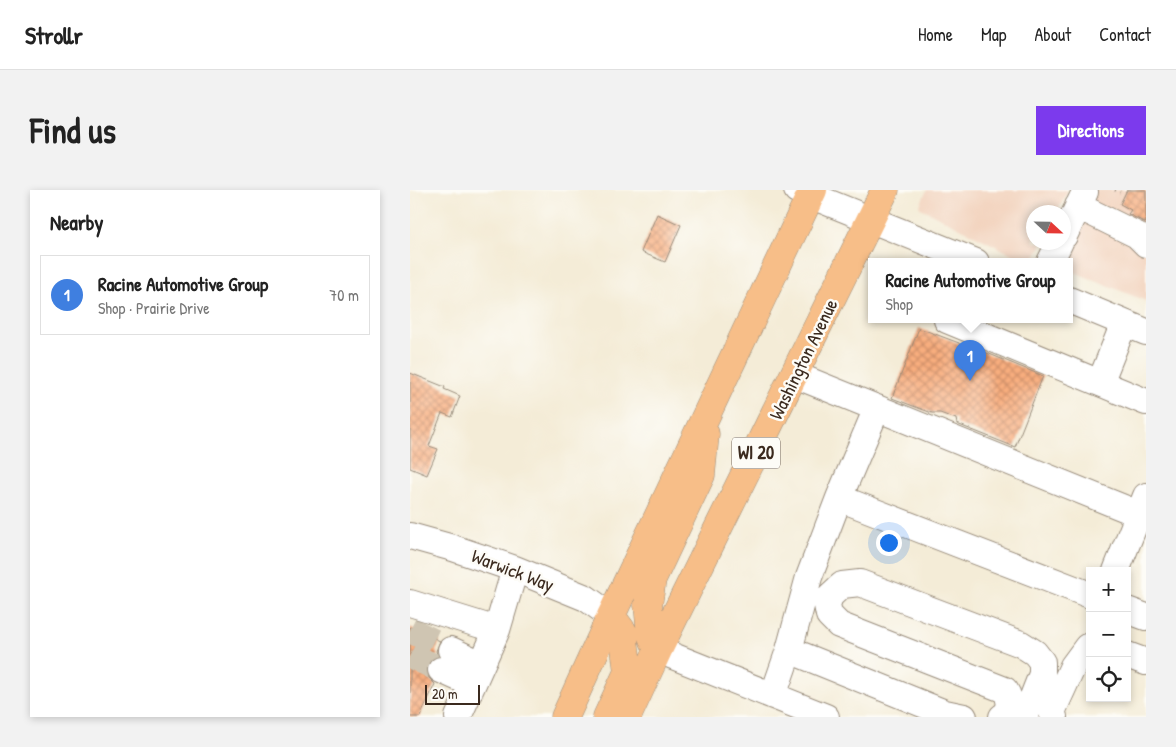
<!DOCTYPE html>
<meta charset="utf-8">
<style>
body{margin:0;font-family:"Patrick Hand",sans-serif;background:#f2f2f2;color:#222}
.controls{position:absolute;right:15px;bottom:15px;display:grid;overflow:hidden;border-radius:0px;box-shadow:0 2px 8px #0003}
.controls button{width:45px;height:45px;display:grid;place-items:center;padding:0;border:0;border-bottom:1px solid #e0e0e0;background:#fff;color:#222;font:25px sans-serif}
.compass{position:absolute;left:616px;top:15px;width:45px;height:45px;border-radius:50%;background:#fff;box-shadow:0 2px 8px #0003;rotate:112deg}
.scale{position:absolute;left:15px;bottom:12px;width:55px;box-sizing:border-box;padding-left:5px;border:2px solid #3b2a1e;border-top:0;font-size:14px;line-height:18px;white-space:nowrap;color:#3b2a1e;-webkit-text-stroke:4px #fdfcf7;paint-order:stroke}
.you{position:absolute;left:478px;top:352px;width:18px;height:18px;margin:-12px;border:4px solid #fff;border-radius:50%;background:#1a73e8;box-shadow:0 0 0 8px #1a73e833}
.badge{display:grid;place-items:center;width:32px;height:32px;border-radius:50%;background:#7c3aed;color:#fff;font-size:16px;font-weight:700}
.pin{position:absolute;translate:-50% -41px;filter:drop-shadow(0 1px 2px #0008)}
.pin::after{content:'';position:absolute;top:26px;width:18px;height:15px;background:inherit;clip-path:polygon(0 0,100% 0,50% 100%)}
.popup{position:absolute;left:458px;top:68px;width:205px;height:65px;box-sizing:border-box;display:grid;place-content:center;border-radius:0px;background:#fff;filter:drop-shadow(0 1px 4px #0005);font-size:16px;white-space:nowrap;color:#767676}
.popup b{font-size:19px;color:#222}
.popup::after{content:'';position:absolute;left:50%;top:100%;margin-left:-10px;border:10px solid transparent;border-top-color:#fff}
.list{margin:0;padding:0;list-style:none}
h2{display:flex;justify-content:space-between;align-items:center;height:65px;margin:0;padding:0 20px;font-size:21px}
h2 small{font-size:16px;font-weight:400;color:#767676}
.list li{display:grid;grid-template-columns:32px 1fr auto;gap:15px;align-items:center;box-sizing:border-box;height:80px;margin:0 10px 10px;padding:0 10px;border:1px solid #e0e0e0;border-radius:0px}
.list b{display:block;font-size:19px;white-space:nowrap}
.list p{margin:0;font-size:16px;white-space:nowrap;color:#767676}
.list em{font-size:16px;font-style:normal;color:#767676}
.icon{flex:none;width:28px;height:28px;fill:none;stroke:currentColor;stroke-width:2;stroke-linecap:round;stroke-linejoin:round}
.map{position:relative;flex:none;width:736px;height:527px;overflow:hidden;border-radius:0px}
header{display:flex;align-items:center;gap:30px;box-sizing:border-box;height:70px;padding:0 25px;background:#fff;border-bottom:1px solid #e0e0e0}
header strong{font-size:24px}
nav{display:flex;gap:28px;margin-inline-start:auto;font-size:18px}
.intro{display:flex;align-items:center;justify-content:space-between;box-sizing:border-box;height:120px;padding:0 30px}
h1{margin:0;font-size:35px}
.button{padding:12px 22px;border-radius:0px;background:#7c3aed;color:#fff;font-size:18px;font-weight:700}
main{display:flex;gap:30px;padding:0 30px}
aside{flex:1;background:#fff;border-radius:0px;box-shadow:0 2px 8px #0003}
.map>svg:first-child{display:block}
</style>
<header>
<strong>Strollr</strong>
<nav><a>Home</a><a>Map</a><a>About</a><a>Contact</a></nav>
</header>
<div class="intro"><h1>Find us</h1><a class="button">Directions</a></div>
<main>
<aside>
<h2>Nearby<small></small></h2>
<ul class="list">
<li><span class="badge" style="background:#3f7fe0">1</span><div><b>Racine Automotive Group</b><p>Shop · Prairie Drive</p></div><em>70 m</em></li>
</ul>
</aside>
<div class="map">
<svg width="736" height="527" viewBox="0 0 736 527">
<defs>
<pattern id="building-cross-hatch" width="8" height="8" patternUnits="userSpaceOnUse" patternTransform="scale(1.25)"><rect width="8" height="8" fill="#f8ad7e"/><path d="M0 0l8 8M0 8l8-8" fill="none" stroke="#ca8d67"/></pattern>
</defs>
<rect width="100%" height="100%" fill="#fdfcf7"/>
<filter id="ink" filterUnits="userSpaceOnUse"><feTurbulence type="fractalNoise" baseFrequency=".02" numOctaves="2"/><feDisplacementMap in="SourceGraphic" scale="10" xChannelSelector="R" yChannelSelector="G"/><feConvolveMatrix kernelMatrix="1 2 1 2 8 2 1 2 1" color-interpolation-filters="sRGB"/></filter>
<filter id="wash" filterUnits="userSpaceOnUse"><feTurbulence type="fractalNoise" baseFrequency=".0096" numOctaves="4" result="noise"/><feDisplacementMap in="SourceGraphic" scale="20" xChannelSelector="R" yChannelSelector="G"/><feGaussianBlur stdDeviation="1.12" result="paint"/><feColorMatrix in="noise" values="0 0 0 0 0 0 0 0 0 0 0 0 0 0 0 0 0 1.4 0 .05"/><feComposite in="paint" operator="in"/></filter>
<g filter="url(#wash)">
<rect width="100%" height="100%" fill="#f4ecd7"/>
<path fill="#f3d4bf" d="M 517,0 L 658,0 L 647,22 L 624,22 L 624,52 L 632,53 L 623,72 L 617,72 L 509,17 Z
M 684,0 L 736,0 L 736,111 L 659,80 L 659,72 L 648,72 Z"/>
<g id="blocks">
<path fill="url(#building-cross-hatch)" d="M 717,0 L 736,0 L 736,33 L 718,24 L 721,20 L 710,14 Z
M 247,24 L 271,35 L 255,72 L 231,62 Z
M 509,138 L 549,153 L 553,160 L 569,166 L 572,161 L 633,186 L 605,257 L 547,234 L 546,229 L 530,223 L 522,223 L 482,208 Z
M 0,183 L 35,197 L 34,199 L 50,206 L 42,227 L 32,223 L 19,256 L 28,259 L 17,285 L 0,278 Z
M 0,437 L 30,451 L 26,461 L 28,466 L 22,468 L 18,473 L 16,481 L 19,488 L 25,494 L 10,527 L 0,527 Z"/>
</g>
</g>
<g filter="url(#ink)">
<use href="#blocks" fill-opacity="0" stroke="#988b7a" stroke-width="1"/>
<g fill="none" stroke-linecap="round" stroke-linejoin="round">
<path stroke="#cfc5b2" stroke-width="26" stroke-dasharray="26 13" stroke-linecap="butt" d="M 0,440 L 41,460
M 0,465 L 31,480"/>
<defs>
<path id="minor" d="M 387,0 L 566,72
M 668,16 L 727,45 L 736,54
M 654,46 L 675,2
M 640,72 L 650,52
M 659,110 L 736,142
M 537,130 L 736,212
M 385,185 L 736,327
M 690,193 L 714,133
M 467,218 L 429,308 L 680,405
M 0,346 L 43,358 L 105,379 L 176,408 L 201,426
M 706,381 L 736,306
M 0,413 L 87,440 L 105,379
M 717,420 L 736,427
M 41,460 L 71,474
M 248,460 L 416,527
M 379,460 L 535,523 L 554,527
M 717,465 L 736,472
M 31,480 L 62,494
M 363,506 L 379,460 L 399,387 L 429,308
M 48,527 L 87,440
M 592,527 C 602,520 601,510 595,500 L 429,435 L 419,425 L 417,415 L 420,406 L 432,395 L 450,393 L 611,454 L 625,463 L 632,472 L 632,484 L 615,527
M 644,527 L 642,522 L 663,476 L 677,457 L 680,457"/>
<path id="major" d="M 248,460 L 241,444 L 238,415 L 242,389 L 291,285 L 295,244
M 155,527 L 201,426 L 403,0
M 197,527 L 218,482 L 213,442 L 201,426
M 217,527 L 248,460 L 475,0"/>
</defs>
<use href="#minor" stroke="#988b7a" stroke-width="28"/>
<use href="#major" stroke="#988b7a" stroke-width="29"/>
<path stroke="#988b7a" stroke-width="3" stroke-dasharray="1 4" stroke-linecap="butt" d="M 705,0 L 710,2"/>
<use href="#minor" stroke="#fff" stroke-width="26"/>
<use href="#major" stroke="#f7be88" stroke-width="28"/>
</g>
</g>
<g text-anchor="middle" stroke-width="5" stroke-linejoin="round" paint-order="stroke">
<rect fill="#fdfcf7" stroke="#75695f" stroke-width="1" x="322" y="247.5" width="48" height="31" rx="4"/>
<g font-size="18" font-weight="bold" fill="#3b2a1e">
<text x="346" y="269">WI 20</text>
</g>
<g font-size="19" fill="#3b2a1e" stroke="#fdfcf7">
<text transform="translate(393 169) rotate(-64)" y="7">Washington Avenue</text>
<text transform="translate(103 380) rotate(21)" y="7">Warwick Way</text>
</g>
</g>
</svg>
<div class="controls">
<button>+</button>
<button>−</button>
<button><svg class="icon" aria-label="locate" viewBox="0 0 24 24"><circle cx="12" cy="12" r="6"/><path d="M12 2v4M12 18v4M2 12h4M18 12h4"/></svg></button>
</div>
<svg class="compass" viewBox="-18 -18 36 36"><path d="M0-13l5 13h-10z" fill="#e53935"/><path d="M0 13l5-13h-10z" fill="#767676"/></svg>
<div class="scale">20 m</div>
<div class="you"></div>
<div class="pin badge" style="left:560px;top:191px;background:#3f7fe0">1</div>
<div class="popup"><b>Racine Automotive Group</b>Shop</div>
</div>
</main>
